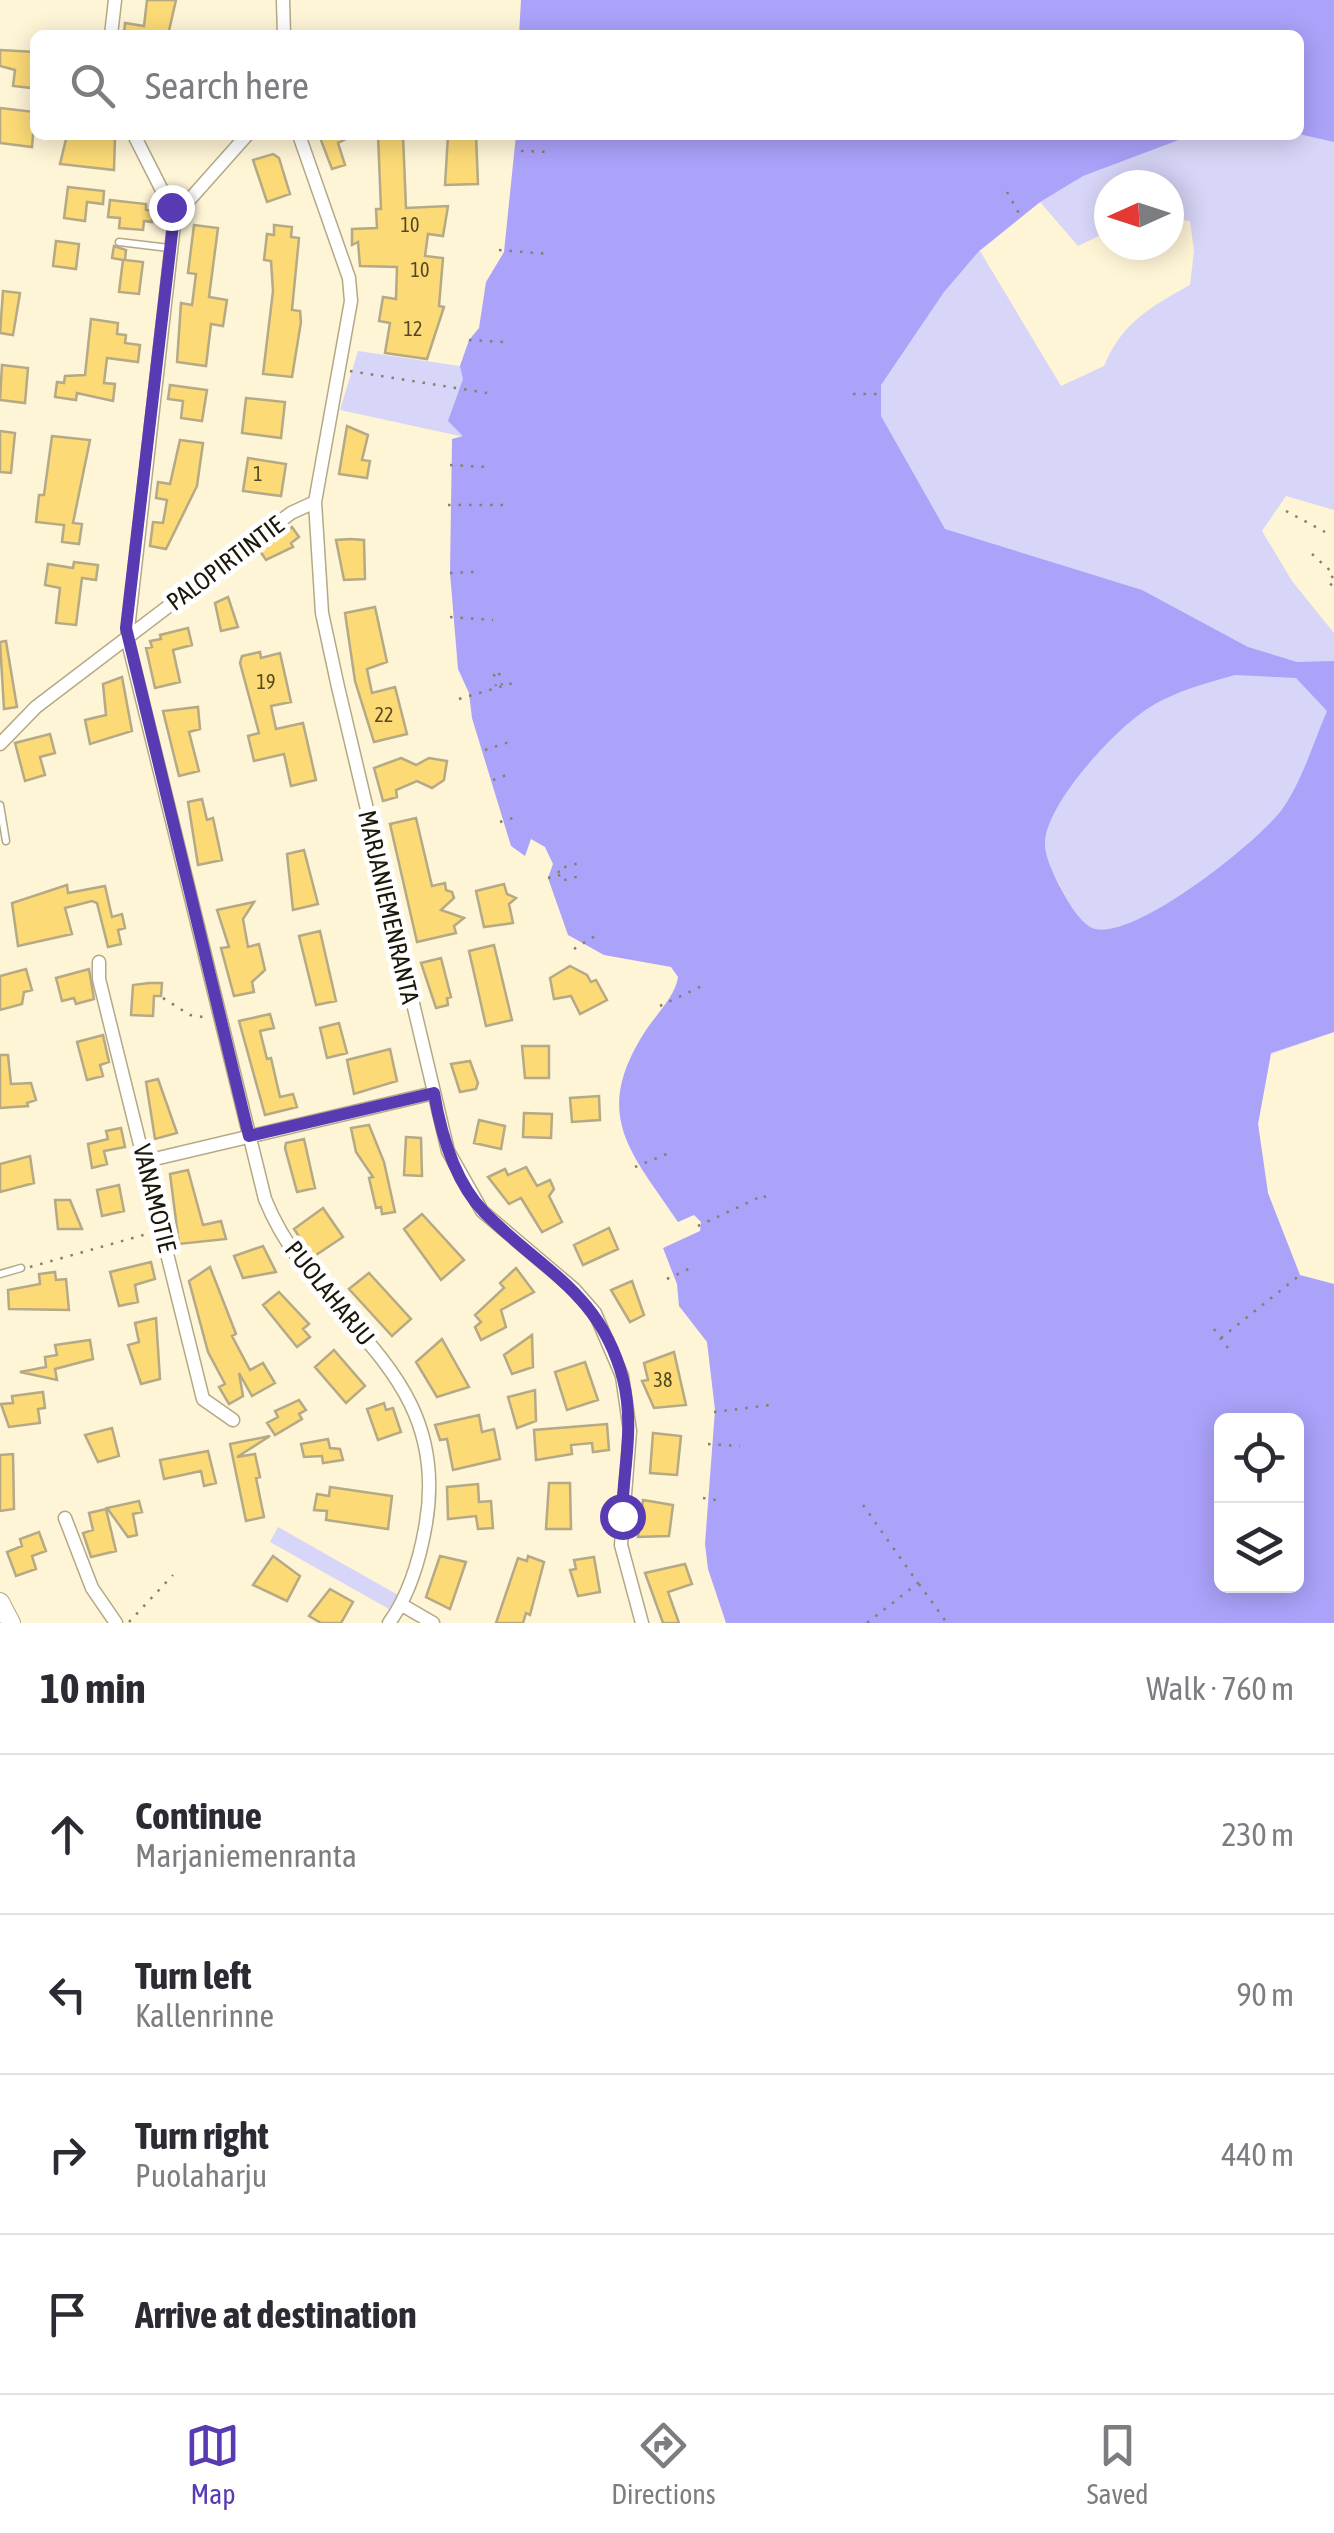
<!DOCTYPE html>
<meta charset="utf-8">
<style>
body{margin:0;font-family:"Asap Condensed",sans-serif;background:#f2f2f3;color:#2b2b33}
.controls{position:absolute;right:30px;bottom:30px;display:grid;overflow:hidden;border-radius:15px;box-shadow:0 5px 25px #0003}
.controls button{width:90px;height:90px;display:grid;place-items:center;padding:0;border:0;border-bottom:2px solid #e1e1e2;background:#fff;color:#2b2b33;font:50px sans-serif}
.compass{position:absolute;left:1094px;top:170px;width:90px;height:90px;border-radius:50%;background:#fff;box-shadow:0 5px 25px #0003;rotate:267deg}
.stop{position:absolute;width:30px;height:30px;margin:-22px;border:8px solid #583bb3;border-radius:50%;background:#fff}
.stop.end{background:#583bb3;border-color:#fff;box-shadow:0 2px 10px #0008}
.list{margin:0;padding:0;list-style:none}
h2{display:flex;justify-content:space-between;align-items:center;height:130px;margin:0;padding:0 40px;font-size:42px}
h2 small{font-size:32px;font-weight:400;color:#7c7c81}
.list li{display:grid;grid-template-columns:65px 1fr auto;gap:30px;align-items:center;box-sizing:border-box;height:160px;padding:0 40px;border-top:2px solid #e1e1e2}
.list b{display:block;font-size:38px;white-space:nowrap}
.list p{margin:0;font-size:32px;white-space:nowrap;color:#7c7c81}
.list em{font-size:32px;font-style:normal;color:#7c7c81}
.icon{flex:none;width:55px;height:55px;fill:none;stroke:currentColor;stroke-width:2;stroke-linecap:round;stroke-linejoin:round}
.map{position:relative;flex:none;width:1334px;height:1623px;overflow:hidden}
.search{position:absolute;background:#fff;box-shadow:0 5px 25px #0003;left:30px;right:30px;top:30px;height:110px;display:flex;align-items:center;gap:25px;box-sizing:border-box;padding:0 35px;border-radius:15px;color:#7c7c81;font-size:38px}
.sheet{height:770px;background:#fff}
nav{display:flex;justify-content:space-around;align-items:center;box-sizing:border-box;height:140px;border-top:2px solid #e1e1e2;background:#fff;font-size:28px;color:#7c7c81}
nav a{display:grid;justify-items:center;gap:5px}
nav .on{color:#583bb3}
.map>svg:first-child{display:block}
</style>
<div class="map">
<svg width="1334" height="1623" viewBox="0 0 1334 1623">
<rect width="100%" height="100%" fill="#fef4d6"/>
<path fill="#d8d6f8" fill-rule="evenodd" d="M 1299,85 L 1334,90 L 1334,510 L 1286,496 L 1262,531 L 1292,581 L 1334,633 L 1334,1032 L 1271,1054 L 1258,1124 L 1264,1168 L 1106,1135 L 1071,906 L 872,538 L 877,206 L 1124,160 L 1192,135 L 1299,135 ZM 1109,185 L 1169,185 L 1169,218 L 1190,221 L 1194,251 L 1190,285 C 1150,307 1122,323 1104,366 L 1061,386 L 980,251 L 1040,202 L 1078,246 L 1109,231 Z
M 358,351 L 460,366 L 466,352 L 464,437 L 340,410 Z
M 278,1527 L 398,1595 L 389,1609 L 270,1542 Z"/>
<path fill="#aba2fa" fill-rule="evenodd" d="M 521,0 L 1334,0 L 1334,142 L 1299,134 L 1299,35 L 519,35 Z
M 516,135 L 1192,135 L 1083,176 L 1040,202 L 979,251 L 944,292 L 881,385 L 881,416 L 945,529 L 1142,590 L 1248,647 L 1297,662 L 1334,661 L 1334,1032 L 1271,1053 L 1258,1124 L 1268,1193 L 1300,1275 L 1334,1284 L 1334,1623 L 726,1623 L 708,1569 L 705,1544 L 715,1410 L 707,1342 L 679,1306 L 677,1284 L 663,1248 L 700,1231 L 701,1222 L 694,1215 L 678,1222 C 630,1151 591,1115 646,1030 C 656,1015 676,995 678,977 L 671,967 L 604,955 L 568,935 L 548,878 L 553,864 L 545,847 L 531,839 L 525,856 L 511,846 L 472,718 L 469,693 L 458,669 L 450,573 L 452,439 L 463,436 L 448,421 L 463,379 L 460,366 L 469,340 L 479,328 L 486,282 L 504,252 ZM 1235,675 L 1296,678 L 1327,711 C 1314,741 1302,781 1283,808 C 1262,839 1127,948 1090,927 C 1076,918 1067,899 1059,885 C 1053,873 1044,855 1045,842 C 1047,802 1117,727 1150,707 C 1176,691 1206,683 1235,675 ZM 1222,1420 L 1296,1420 L 1296,1586 L 1222,1586 Z"/>
<path fill="#fcda76" stroke="#b5a986" stroke-width="2.5" d="M 147,0 L 176,0 L 168,35 L 124,35 L 125,23 L 144,26 Z
M 0,50 L 35,52 L 32,88 L 13,86 L 15,70 L 0,66 Z
M 0,108 L 35,112 L 32,147 L 0,143 Z
M 67,135 L 115,137 L 114,170 L 60,164 Z
M 319,135 L 354,135 L 338,143 L 345,165 L 332,169 Z
M 378,135 L 403,135 L 406,208 L 448,206 L 443,236 L 428,234 L 425,256 L 443,258 L 439,306 L 444,307 L 427,359 L 385,353 L 390,323 L 379,321 L 383,297 L 396,299 L 397,267 L 360,266 L 358,242 L 352,245 L 352,229 L 377,228 L 376,209 L 381,209 Z
M 448,135 L 476,135 L 478,184 L 445,185 Z
M 273,154 L 279,158 L 290,194 L 267,202 L 253,160 Z
M 68,187 L 104,191 L 103,204 L 87,202 L 85,221 L 64,218 Z
M 110,200 L 146,204 L 146,210 L 154,211 L 152,222 L 144,221 L 143,230 L 119,228 L 120,218 L 108,217 Z
M 194,225 L 218,228 L 209,297 L 227,300 L 223,326 L 211,324 L 206,366 L 177,362 L 181,303 L 192,305 L 196,274 L 188,273 Z
M 274,225 L 292,227 L 291,237 L 299,238 L 292,310 L 300,311 L 301,322 L 292,377 L 263,374 L 273,291 L 271,261 L 264,260 L 267,234 L 274,235 Z
M 56,241 L 79,244 L 76,269 L 53,266 Z
M 114,246 L 126,250 L 125,260 L 143,262 L 139,294 L 119,292 L 123,260 L 112,258 Z
M 3,291 L 20,293 L 13,335 L 0,333 Z
M 91,319 L 118,323 L 117,334 L 126,335 L 125,343 L 140,345 L 138,362 L 107,358 L 104,383 L 115,384 L 113,401 L 77,393 L 76,400 L 55,397 L 57,382 L 64,383 L 65,376 L 85,375 Z
M 2,365 L 28,368 L 25,403 L 0,400 Z
M 170,385 L 207,390 L 202,421 L 181,418 L 183,401 L 168,399 Z
M 246,398 L 285,402 L 281,438 L 242,433 Z
M 347,426 L 368,435 L 362,460 L 370,461 L 367,478 L 339,474 Z
M 0,431 L 15,433 L 11,473 L 0,472 Z
M 52,436 L 90,440 L 73,523 L 82,524 L 79,544 L 62,542 L 64,525 L 36,522 L 39,495 L 44,495 Z
M 180,440 L 203,443 L 197,486 L 166,549 L 150,546 L 153,522 L 163,523 L 167,500 L 156,498 L 158,482 L 170,484 Z
M 248,458 L 286,464 L 281,496 L 243,491 Z
M 292,527 L 299,537 L 291,543 L 293,547 L 266,560 L 260,551 Z
M 350,539 L 364,540 L 365,579 L 344,580 L 336,540 Z
M 74,562 L 98,565 L 96,580 L 82,578 L 76,625 L 56,623 L 60,588 L 45,585 L 48,564 L 73,568 Z
M 228,597 L 238,627 L 221,631 L 215,603 Z
M 375,607 L 387,662 L 367,669 L 372,693 L 395,687 L 407,734 L 374,742 L 355,681 L 345,613 Z
M 188,628 L 192,645 L 173,650 L 180,682 L 155,688 L 146,648 L 152,647 L 150,641 L 161,639 L 160,635 Z
M 6,641 L 17,707 L 4,709 L 0,642 Z
M 260,652 L 261,658 L 280,653 L 291,702 L 271,706 L 276,729 L 303,723 L 316,780 L 291,786 L 284,754 L 254,761 L 248,736 L 259,733 L 240,663 L 242,656 Z
M 122,677 L 132,731 L 90,744 L 85,720 L 106,715 L 103,684 Z
M 198,707 L 200,729 L 189,732 L 199,771 L 179,776 L 163,711 Z
M 50,734 L 55,753 L 40,757 L 45,775 L 25,781 L 15,743 Z
M 401,758 L 416,765 L 429,758 L 447,761 L 444,780 L 432,788 L 417,781 L 396,790 L 397,797 L 383,801 L 374,768 Z
M 202,799 L 207,820 L 213,818 L 222,860 L 198,865 L 188,802 Z
M 416,818 L 432,886 L 445,883 L 446,890 L 452,892 L 454,898 L 441,910 L 464,918 L 454,926 L 456,933 L 417,942 L 390,824 Z
M 304,850 L 318,904 L 293,910 L 287,854 Z
M 504,884 L 507,894 L 516,898 L 509,904 L 513,923 L 484,927 L 476,891 Z
M 67,885 L 68,893 L 105,886 L 112,917 L 122,914 L 125,928 L 118,930 L 121,944 L 108,947 L 97,903 L 92,901 L 65,908 L 72,934 L 18,946 L 12,903 Z
M 254,902 L 243,919 L 248,947 L 259,944 L 265,970 L 252,982 L 254,992 L 234,996 L 221,948 L 229,947 L 217,910 Z
M 320,931 L 336,1001 L 316,1005 L 299,936 Z
M 494,945 L 512,1020 L 486,1026 L 469,951 Z
M 441,958 L 451,997 L 447,998 L 448,1005 L 436,1008 L 421,963 Z
M 570,966 L 587,975 L 591,982 L 596,980 L 607,1000 L 580,1014 L 571,996 L 554,999 L 550,978 Z
M 26,969 L 32,990 L 24,992 L 22,1004 L 0,1010 L 0,976 Z
M 89,969 L 94,999 L 76,1004 L 74,998 L 62,1001 L 56,978 Z
M 149,983 L 162,983 L 161,996 L 154,996 L 153,1016 L 131,1015 L 133,985 Z
M 270,1014 L 274,1028 L 260,1031 L 267,1059 L 271,1058 L 280,1097 L 293,1094 L 297,1107 L 265,1115 L 239,1021 Z
M 339,1023 L 347,1053 L 327,1058 L 320,1028 Z
M 103,1035 L 109,1062 L 100,1065 L 103,1076 L 87,1080 L 77,1042 Z
M 522,1046 L 549,1046 L 549,1078 L 525,1078 Z
M 390,1049 L 397,1081 L 354,1094 L 347,1060 Z
M 0,1055 L 8,1055 L 11,1084 L 31,1083 L 36,1100 L 27,1103 L 28,1106 L 0,1108 Z
M 470,1061 L 478,1083 L 476,1089 L 460,1092 L 451,1064 Z
M 158,1079 L 177,1133 L 155,1139 L 146,1082 Z
M 599,1096 L 600,1120 L 572,1122 L 570,1098 Z
M 524,1113 L 552,1114 L 551,1138 L 523,1137 Z
M 479,1120 L 505,1126 L 501,1149 L 474,1143 Z
M 369,1125 L 384,1162 L 395,1212 L 382,1214 L 381,1207 L 376,1208 L 369,1178 L 373,1177 L 356,1152 L 351,1128 Z
M 121,1128 L 125,1147 L 104,1151 L 107,1164 L 92,1168 L 88,1144 L 108,1139 L 106,1131 Z
M 406,1137 L 421,1138 L 422,1176 L 404,1175 Z
M 304,1139 L 315,1188 L 297,1192 L 285,1148 L 286,1143 Z
M 30,1156 L 34,1183 L 0,1192 L 0,1164 Z
M 526,1167 L 537,1186 L 550,1180 L 554,1189 L 549,1196 L 562,1222 L 542,1232 L 521,1198 L 509,1204 L 488,1177 L 505,1169 L 508,1175 Z
M 188,1170 L 203,1225 L 221,1221 L 226,1239 L 179,1244 L 170,1174 Z
M 119,1185 L 124,1211 L 102,1216 L 97,1190 Z
M 55,1200 L 70,1200 L 82,1229 L 58,1229 Z
M 323,1208 L 343,1237 L 313,1257 L 294,1229 Z
M 422,1214 L 464,1260 L 441,1280 L 404,1229 Z
M 609,1228 L 618,1249 L 583,1265 L 574,1245 Z
M 263,1246 L 276,1272 L 243,1278 L 234,1256 Z
M 151,1262 L 155,1279 L 135,1285 L 138,1302 L 119,1306 L 110,1272 Z
M 210,1267 L 236,1334 L 232,1336 L 250,1370 L 263,1363 L 275,1383 L 252,1396 L 239,1373 L 243,1396 L 229,1404 L 219,1387 L 225,1384 L 208,1352 L 189,1281 Z
M 516,1268 L 534,1292 L 501,1310 L 506,1327 L 481,1340 L 475,1327 L 481,1322 L 475,1315 L 504,1288 L 500,1283 Z
M 55,1272 L 56,1280 L 66,1279 L 69,1310 L 9,1309 L 8,1290 L 40,1284 L 39,1274 Z
M 369,1273 L 411,1319 L 392,1336 L 349,1289 Z
M 632,1281 L 644,1315 L 630,1322 L 611,1290 Z
M 279,1292 L 309,1324 L 303,1329 L 310,1337 L 297,1347 L 263,1305 Z
M 156,1318 L 160,1379 L 141,1384 L 128,1345 L 139,1342 L 135,1323 Z
M 532,1335 L 533,1367 L 512,1374 L 504,1355 Z
M 442,1339 L 469,1387 L 437,1397 L 416,1362 Z
M 90,1340 L 93,1359 L 55,1369 L 57,1380 L 20,1372 L 46,1367 L 45,1357 L 57,1355 L 55,1345 Z
M 334,1350 L 365,1386 L 346,1403 L 315,1367 Z
M 674,1352 L 686,1405 L 654,1408 L 642,1381 L 648,1380 L 644,1363 Z
M 585,1362 L 598,1400 L 567,1410 L 555,1372 Z
M 535,1390 L 536,1421 L 517,1428 L 508,1397 Z
M 43,1392 L 45,1408 L 38,1409 L 40,1423 L 9,1427 L 1,1404 L 13,1403 L 12,1396 Z
M 299,1400 L 306,1410 L 299,1414 L 302,1419 L 275,1435 L 267,1423 L 278,1417 L 275,1411 Z
M 384,1403 L 386,1410 L 393,1408 L 401,1432 L 378,1440 L 367,1409 Z
M 479,1415 L 482,1432 L 494,1429 L 500,1459 L 453,1470 L 447,1439 L 440,1440 L 435,1425 Z
M 607,1424 L 609,1450 L 593,1452 L 592,1443 L 571,1445 L 572,1454 L 536,1460 L 534,1430 Z
M 112,1428 L 119,1456 L 98,1462 L 85,1435 Z
M 653,1433 L 681,1436 L 677,1475 L 650,1473 Z
M 270,1436 L 237,1457 L 255,1454 L 260,1477 L 256,1478 L 264,1517 L 246,1521 L 230,1444 Z
M 328,1439 L 330,1448 L 340,1449 L 343,1460 L 323,1463 L 322,1456 L 304,1457 L 301,1444 Z
M 208,1451 L 216,1483 L 204,1486 L 201,1471 L 164,1479 L 160,1460 Z
M 13,1454 L 14,1509 L 0,1511 L 0,1455 Z
M 549,1483 L 570,1483 L 571,1529 L 546,1529 Z
M 478,1484 L 479,1502 L 491,1501 L 493,1528 L 478,1529 L 476,1516 L 448,1519 L 447,1487 Z
M 330,1487 L 392,1496 L 388,1529 L 326,1520 L 327,1511 L 314,1510 L 317,1494 L 329,1496 Z
M 643,1500 L 673,1505 L 669,1536 L 638,1537 Z
M 139,1501 L 142,1512 L 133,1514 L 137,1535 L 128,1537 L 107,1508 Z
M 106,1509 L 116,1551 L 91,1557 L 83,1533 L 93,1530 L 89,1513 Z
M 39,1532 L 46,1551 L 32,1556 L 36,1569 L 16,1576 L 7,1552 L 22,1546 L 20,1539 Z
M 273,1556 L 300,1576 L 287,1601 L 253,1585 Z
M 440,1556 L 466,1562 L 450,1609 L 426,1597 Z
M 528,1556 L 544,1562 L 530,1615 L 526,1613 L 523,1623 L 496,1623 L 518,1558 L 527,1561 Z
M 594,1557 L 600,1592 L 578,1596 L 570,1570 L 576,1569 L 574,1560 Z
M 685,1564 L 692,1584 L 668,1592 L 679,1623 L 663,1623 L 645,1573 Z
M 330,1589 L 353,1602 L 341,1623 L 321,1623 L 309,1616 Z"/>
<g fill="none" stroke-linecap="round" stroke-linejoin="round">
<defs>
<path id="lane" d="M 119,242 L 169,248
M 0,805 L 6,841
M 0,1274 L 21,1268"/>
<path id="street" d="M 283,0 L 284,35
M 111,35 L 115,0
M 134,135 L 175,216 L 127,638 L 265,1199 C 315,1324 452,1366 426,1523 C 420,1559 410,1594 389,1623
M 299,135 L 349,278 L 351,301 L 315,502 L 322,613 L 338,687 L 448,1151 L 482,1211 L 574,1289 L 595,1313 L 622,1376 L 630,1431 L 621,1545 L 642,1623
M 175,216 L 247,135
M 0,744 L 36,707 L 291,513 L 315,502
M 99,962 L 99,979 L 203,1399 L 233,1420
M 146,1161 L 434,1093
M 65,1518 L 92,1588 L 116,1623
M 402,1605 L 433,1623"/>
<path id="secondary" d="M 0,1602 L 11,1623"/>
</defs>
<use href="#lane" stroke="#b4a885" stroke-width="9"/>
<use href="#street" stroke="#b4a885" stroke-width="15"/>
<use href="#secondary" stroke="#b4a885" stroke-width="20"/>
<path stroke="#867f6a" stroke-width="2.5" stroke-dasharray="2.5 8" stroke-linecap="butt" d="M 521,151 L 552,152
M 1007,192 L 1021,217
M 499,250 L 550,254
M 469,340 L 504,342
M 350,371 L 487,393
M 853,394 L 881,394
M 450,465 L 487,467
M 448,505 L 508,505
M 1286,511 L 1325,532
M 1312,554 L 1334,574
M 450,573 L 475,572
M 1333,576 L 1328,582 L 1334,587
M 450,617 L 493,620
M 499,673 L 502,685
M 494,674 L 496,686
M 459,699 L 513,683
M 485,750 L 512,741
M 493,780 L 509,774
M 500,822 L 516,817
M 559,873 L 558,869 L 579,863
M 548,878 L 559,875 L 561,881 L 583,875
M 574,949 L 595,936
M 163,998 L 190,1015 L 209,1018
M 660,1006 L 704,985
M 635,1167 L 669,1153
M 698,1226 L 764,1195 L 766,1199
M 30,1267 L 147,1234
M 667,1279 L 695,1266
M 1214,1329 L 1228,1348
M 1221,1338 L 1300,1275
M 714,1412 L 771,1405
M 708,1444 L 740,1446
M 703,1498 L 722,1501
M 863,1505 L 918,1583 L 867,1623
M 919,1584 L 947,1623
M 129,1622 L 173,1575"/>
<use href="#lane" stroke="#fff" stroke-width="6"/>
<use href="#street" stroke="#fff" stroke-width="12"/>
<use href="#secondary" stroke="#fff" stroke-width="18"/>
</g>
<g fill="none" stroke-linecap="round" stroke-linejoin="round">
<path stroke="#583bb3" stroke-width="12" d="M 171,207 L 174,216 L 126,628 L 249,1136 L 434,1093 C 441,1134 454,1181 484,1212 C 541,1270 600,1292 623,1379 C 635,1427 623,1469 622,1516"/>
</g>
<g text-anchor="middle" stroke-width="10" stroke-linejoin="round" paint-order="stroke">
<g font-size="20" fill="#534824">
<text x="410" y="232">10</text>
<text x="420" y="277">10</text>
<text x="413" y="336">12</text>
<text x="258" y="481">1</text>
<text x="266" y="689">19</text>
<text x="384" y="722">22</text>
<text x="663" y="1387">38</text>
</g>
<g font-size="25" fill="#1b1709" stroke="#fff">
<text transform="translate(225 563) rotate(-37)" y="9">PALOPIRTINTIE</text>
<text transform="translate(389 907) rotate(77)" y="9">MARJANIEMENRANTA</text>
<text transform="translate(155 1198) rotate(76)" y="9">VANAMOTIE</text>
<text transform="translate(330 1293) rotate(51)" y="9">PUOLAHARJU</text>
</g>
</g>
</svg>
<div class="controls">
<button><svg class="icon" aria-label="locate" viewBox="0 0 24 24"><circle cx="12" cy="12" r="6"/><path d="M12 2v4M12 18v4M2 12h4M18 12h4"/></svg></button>
<button><svg class="icon" aria-label="layers" viewBox="0 0 24 24"><path d="M12 4l9 5-9 5-9-5zM3 14l9 5 9-5"/></svg></button>
</div>
<svg class="compass" viewBox="-18 -18 36 36"><path d="M0-13l5 13h-10z" fill="#e53935"/><path d="M0 13l5-13h-10z" fill="#7c7c81"/></svg>
<div class="stop" style="left:622px;top:1516px"></div>
<div class="stop end" style="left:171px;top:207px"></div>
<div class="search"><svg class="icon" aria-label="search" viewBox="0 0 24 24"><circle cx="10" cy="10" r="6"/><path d="M15 15l6 6"/></svg>Search here</div>
</div>
<section class="sheet">
<h2>10 min<small>Walk · 760 m</small></h2>
<ul class="list">
<li><svg class="icon" aria-label="ahead" viewBox="0 0 24 24"><path d="M12 20V5M6 11l6-6 6 6"/></svg><div><b>Continue</b><p>Marjaniemenranta</p></div><em>230 m</em></li>
<li><svg class="icon" aria-label="left" viewBox="0 0 24 24"><path d="M17 20v-9H6M10 6l-5 5 5 5"/></svg><div><b>Turn left</b><p>Kallenrinne</p></div><em>90 m</em></li>
<li><svg class="icon" aria-label="right" viewBox="0 0 24 24"><path d="M7 20v-9h11M14 6l5 5-5 5"/></svg><div><b>Turn right</b><p>Puolaharju</p></div><em>440 m</em></li>
<li><svg class="icon" aria-label="arrive" viewBox="0 0 24 24"><path d="M6 21V4h12l-3 4 3 4H6"/></svg><div><b>Arrive at destination</b></div></li>
</ul>
</section>
<nav>
<a class="on"><svg class="icon" aria-label="map" viewBox="0 0 24 24"><path d="M3 6l6-2 6 2 6-2v14l-6 2-6-2-6 2zM9 4v14M15 6v14"/></svg>Map</a>
<a><svg class="icon" aria-label="directions" viewBox="0 0 24 24"><path d="M12 3l9 9-9 9-9-9zM9 14v-3h6M13 9l2 2-2 2"/></svg>Directions</a>
<a><svg class="icon" aria-label="saved" viewBox="0 0 24 24"><path d="M7 4h10v16l-5-4-5 4z"/></svg>Saved</a>
</nav>
